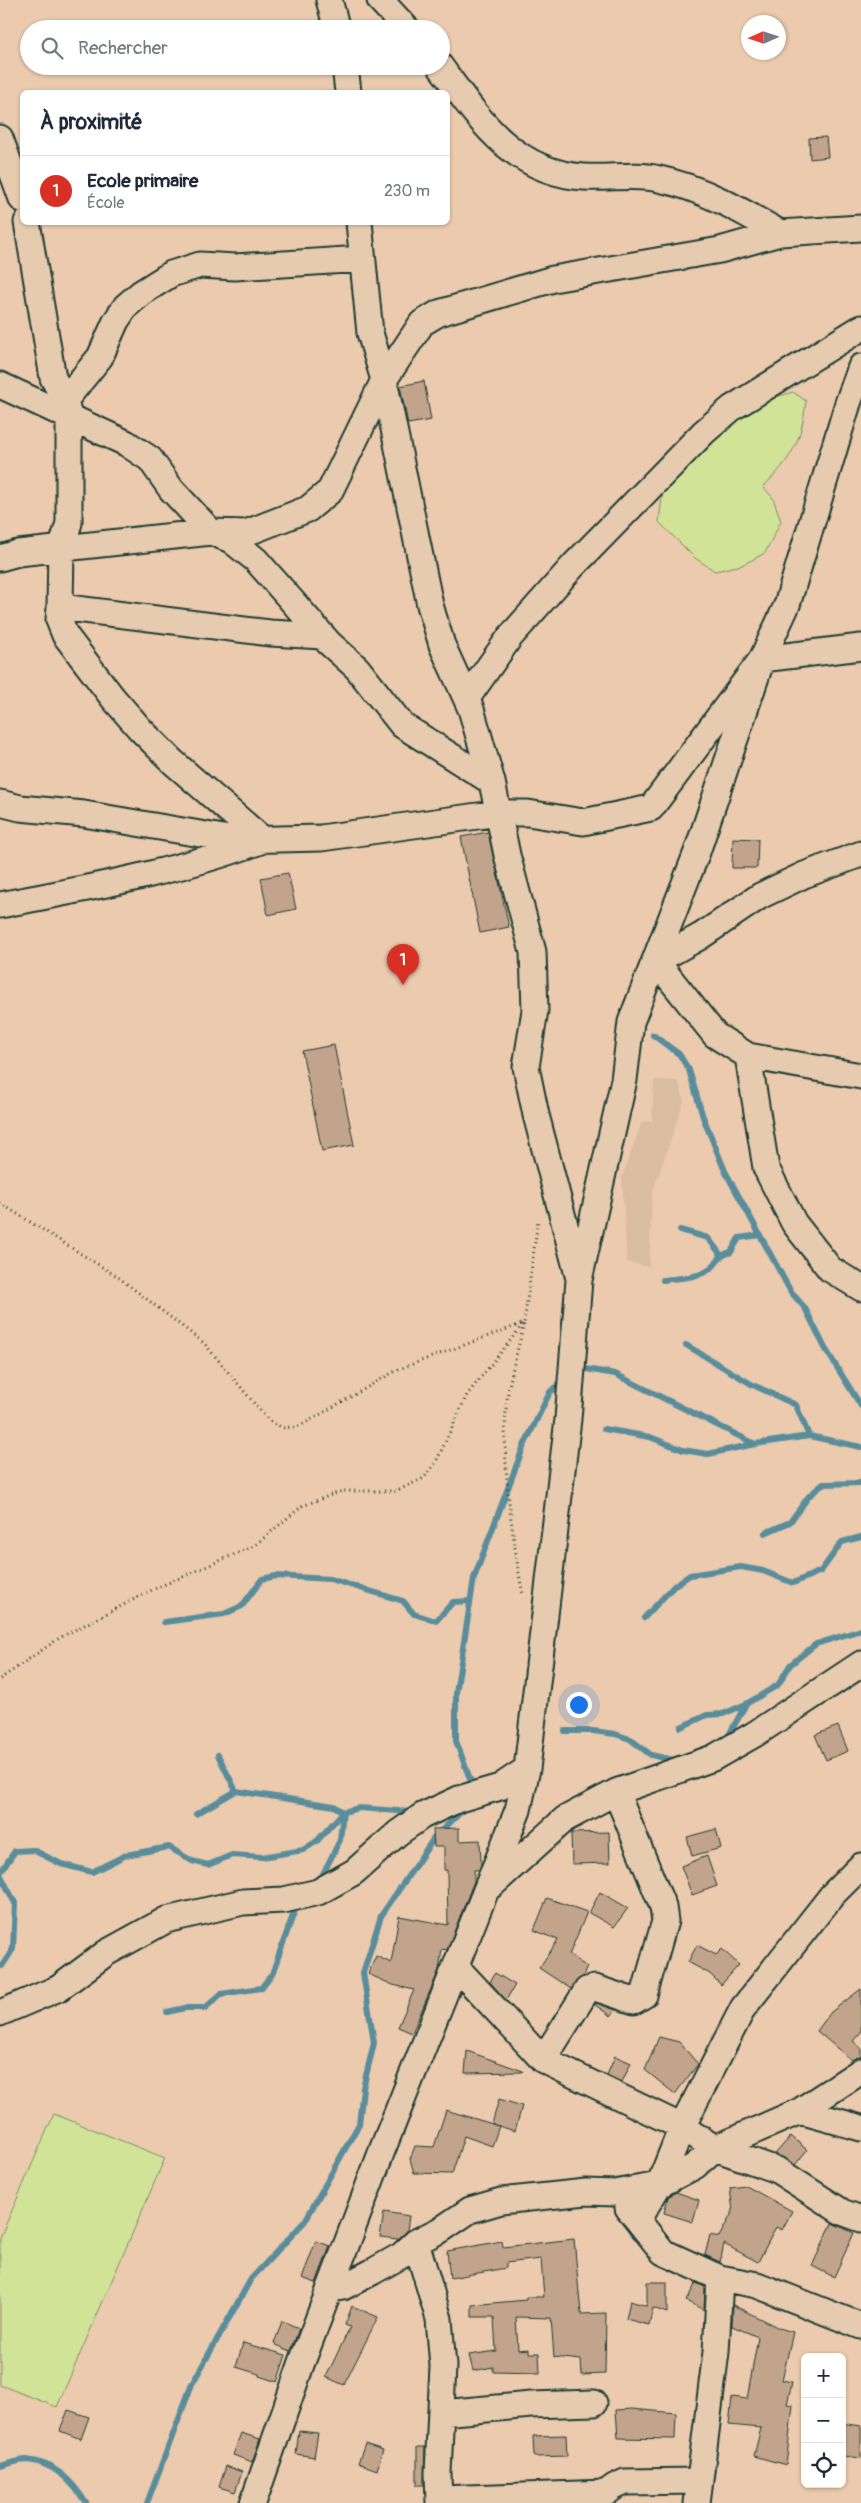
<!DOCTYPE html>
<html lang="fr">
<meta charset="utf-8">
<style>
body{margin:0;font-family:Pangolin,sans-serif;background:#f2f2f3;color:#1f2937}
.controls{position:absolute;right:15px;bottom:15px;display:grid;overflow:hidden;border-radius:8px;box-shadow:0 1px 4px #0004}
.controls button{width:45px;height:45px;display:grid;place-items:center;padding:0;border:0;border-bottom:1px solid #e0e1e3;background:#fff;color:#1f2937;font:25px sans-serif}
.compass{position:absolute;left:741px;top:15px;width:45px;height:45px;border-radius:50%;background:#fff;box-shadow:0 1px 4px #0004;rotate:267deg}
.you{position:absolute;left:578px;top:1704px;width:18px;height:18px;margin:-12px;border:4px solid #fff;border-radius:50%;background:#1a73e8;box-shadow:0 0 0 8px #1a73e833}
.badge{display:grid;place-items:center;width:32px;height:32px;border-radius:50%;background:#d93025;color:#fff;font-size:16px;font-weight:700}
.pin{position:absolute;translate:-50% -41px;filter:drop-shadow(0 1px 2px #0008)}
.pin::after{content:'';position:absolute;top:26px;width:18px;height:15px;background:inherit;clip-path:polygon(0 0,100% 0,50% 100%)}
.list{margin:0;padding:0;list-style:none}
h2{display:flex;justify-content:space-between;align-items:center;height:65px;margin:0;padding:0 20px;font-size:21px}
h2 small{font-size:16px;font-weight:400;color:#747a83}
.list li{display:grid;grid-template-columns:32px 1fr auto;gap:15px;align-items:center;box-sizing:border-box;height:70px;padding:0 20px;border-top:1px solid #e0e1e3}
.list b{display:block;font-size:19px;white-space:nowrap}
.list p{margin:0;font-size:16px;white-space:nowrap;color:#747a83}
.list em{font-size:16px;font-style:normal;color:#747a83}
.icon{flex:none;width:28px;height:28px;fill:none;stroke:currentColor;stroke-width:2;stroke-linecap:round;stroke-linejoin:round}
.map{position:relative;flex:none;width:861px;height:2503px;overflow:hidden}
.search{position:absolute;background:#fff;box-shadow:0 1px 4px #0004;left:20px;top:20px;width:430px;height:55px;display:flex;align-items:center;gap:12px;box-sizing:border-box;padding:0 18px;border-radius:28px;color:#747a83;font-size:19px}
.panel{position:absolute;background:#fff;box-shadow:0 1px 4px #0004;left:20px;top:90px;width:430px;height:135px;border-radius:8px}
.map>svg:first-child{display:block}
</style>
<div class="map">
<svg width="861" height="2503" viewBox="0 0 861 2503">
<rect width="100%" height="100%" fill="#ebcaad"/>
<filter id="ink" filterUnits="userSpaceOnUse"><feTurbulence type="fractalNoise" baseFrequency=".02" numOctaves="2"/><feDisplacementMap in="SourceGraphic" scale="10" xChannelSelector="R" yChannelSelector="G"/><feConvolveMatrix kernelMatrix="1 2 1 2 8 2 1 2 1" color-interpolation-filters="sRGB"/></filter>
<g filter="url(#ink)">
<path fill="#dabca1" d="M 654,1080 L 678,1081 L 684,1100 L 652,1194 L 649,1267 L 627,1262 L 622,1177 L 642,1122 L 652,1121 Z"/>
<path fill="#d1e397" stroke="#789066" d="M 793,392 L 806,401 C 801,443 792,458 763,487 L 773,498 L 781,521 L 765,553 L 742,565 L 715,571 L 695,558 L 659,522 L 663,490 L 732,408 L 747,415 L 773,398 Z
M 54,2114 L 165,2158 L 57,2407 L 0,2385 L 0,2238 Z"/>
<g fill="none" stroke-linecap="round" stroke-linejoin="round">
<path stroke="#5a8d9c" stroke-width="6" d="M 653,1035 L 679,1054 L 689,1070 L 703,1117 L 725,1171 L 791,1292 L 805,1308 L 825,1348 L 861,1406
M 680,1230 L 708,1238 L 721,1255
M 663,1280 C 677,1278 699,1278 710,1269 C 720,1261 717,1256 731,1252 L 739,1238 L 760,1235
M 686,1345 L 753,1385 L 796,1405 L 809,1436
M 577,1371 L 580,1368 L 615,1374 L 755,1444 L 809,1436 L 861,1447
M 604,1429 L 650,1437 L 683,1450 L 708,1454 L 755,1444
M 765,1533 L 790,1522 L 809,1496 L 823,1484 L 861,1483
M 644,1618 L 675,1585 L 690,1575 L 741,1567 L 763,1571 L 793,1583 L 821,1571 L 842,1542 L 861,1537
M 164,1622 L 224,1614 L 242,1606 L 262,1579 L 276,1576 L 330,1579 L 403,1601 L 414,1614 L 436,1621 L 453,1602 L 470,1601
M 681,1727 L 707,1715 L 723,1714 L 746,1704
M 565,1731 L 593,1731 L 615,1734 L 630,1739 L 651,1755 L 678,1761
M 725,1742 L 746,1704 L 778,1685 L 790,1665 L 816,1644 L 861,1630
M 218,1755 L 236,1791 L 334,1806 L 343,1812 L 340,1840 L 320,1880
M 474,1790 L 456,1741 L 456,1693 L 474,1578 L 523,1448 L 550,1392 L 563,1382
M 196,1814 L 236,1791
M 0,1873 L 15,1851 L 33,1850 L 61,1864 L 92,1872 L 126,1855 L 169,1847 L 192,1861 L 208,1865 L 232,1855 L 262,1857 L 303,1850 L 317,1841 L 343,1812 L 359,1808 L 411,1812
M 0,1874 L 15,1903 L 13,1949 L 2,1966 L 0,1966
M 167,2012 L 185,2008 L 205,2008 L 221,1994 L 261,1988 L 272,1974 L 297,1904
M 0,2466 C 8,2464 19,2460 27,2460 C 55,2463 72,2481 86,2503
M 147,2503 L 192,2384 L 251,2279 L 305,2221 L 359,2124 L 363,2088 L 374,2043 L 363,1973 L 381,1916 L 434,1838 L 467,1806"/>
</g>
<path fill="#c1a48b" stroke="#1f3d34" d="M 826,137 L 828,157 L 810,159 L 809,138 Z
M 424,381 L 431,420 L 408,424 L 400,386 Z
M 488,832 L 509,927 L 480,933 L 461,837 Z
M 733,838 L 758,839 L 757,868 L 732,868 Z
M 288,873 L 296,909 L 268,915 L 261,878 Z
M 334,1045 L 354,1145 L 322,1151 L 302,1051 Z
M 838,1726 L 848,1751 L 826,1760 L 815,1735 Z
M 459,1828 L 459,1841 L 480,1840 L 481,1864 L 479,1870 L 474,1870 L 474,1881 L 447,1950 L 442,1949 L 439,1970 L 412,2033 L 398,2027 L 414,1990 L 393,1985 L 368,1974 L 376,1956 L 391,1963 L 399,1916 L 448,1925 L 447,1870 L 444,1870 L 444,1847 L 434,1847 L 433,1829 Z
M 716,1829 L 721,1848 L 692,1856 L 687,1837 Z
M 609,1832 L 610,1863 L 572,1864 L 571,1833 Z
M 707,1856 L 717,1886 L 692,1895 L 681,1866 Z
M 600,1892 L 628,1908 L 614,1927 L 589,1913 Z
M 547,1898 L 587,1912 L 569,1955 L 587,1967 L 583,1976 L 571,1989 L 539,1968 L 558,1940 L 534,1930 Z
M 697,1945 L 716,1955 L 722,1949 L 739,1965 L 721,1985 L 710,1974 L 688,1962 Z
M 495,1973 L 515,1985 L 506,2000 L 490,1982 Z
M 861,1989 L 861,2032 L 853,2041 L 861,2048 L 861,2057 L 851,2060 L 817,2031 L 831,2012 Z
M 596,2003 L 616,2010 L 611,2016 L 595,2005 Z
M 659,2037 L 679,2042 L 698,2064 L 675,2094 L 645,2070 Z
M 467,2051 L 523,2071 L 522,2072 L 465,2073 Z
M 615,2056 L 631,2063 L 622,2082 L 607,2075 Z
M 499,2099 L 522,2106 L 515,2131 L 492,2124 Z
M 446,2110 L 499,2126 L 492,2146 L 464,2136 L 452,2174 L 414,2173 L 410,2159 L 415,2146 L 434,2147 Z
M 791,2136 L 807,2150 L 795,2165 L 775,2154 Z
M 746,2186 L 792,2211 L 782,2230 L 776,2227 L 758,2262 L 724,2244 L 720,2262 L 705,2255 L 710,2235 L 719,2237 L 733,2211 L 730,2188 Z
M 676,2192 L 699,2200 L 693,2222 L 664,2213 L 668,2197 Z
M 384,2212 L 409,2216 L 407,2231 L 398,2239 L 380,2237 Z
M 832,2223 L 854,2233 L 834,2277 L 812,2266 Z
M 574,2239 L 581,2314 L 606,2313 L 605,2374 L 582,2375 L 581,2360 L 554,2357 L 551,2318 L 516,2317 L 518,2350 L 529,2349 L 529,2353 L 539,2353 L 540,2373 L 493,2372 L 493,2367 L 473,2371 L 469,2355 L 496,2351 L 494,2317 L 472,2317 L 472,2305 L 526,2300 L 526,2297 L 544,2297 L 541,2259 L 506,2263 L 506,2268 L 450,2278 L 447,2251 L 502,2241 L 503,2247 Z
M 316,2241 L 330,2246 L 316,2283 L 302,2278 Z
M 647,2282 L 667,2282 L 667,2313 L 653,2308 L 649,2325 L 626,2319 L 630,2301 L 647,2306 Z
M 696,2283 L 705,2287 L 704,2310 L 686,2301 Z
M 733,2305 L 779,2328 L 793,2332 L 782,2380 L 792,2382 L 787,2404 L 793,2405 L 786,2465 L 754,2456 L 761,2428 L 729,2425 L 732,2397 L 747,2399 L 758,2337 L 732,2326 Z
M 352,2306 L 378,2317 L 344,2385 L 326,2377 L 350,2327 L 345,2325 Z
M 282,2321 L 299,2328 L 291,2351 L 274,2344 Z
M 243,2343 L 286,2355 L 277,2382 L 259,2376 L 259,2374 L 236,2367 Z
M 632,2409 L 676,2413 L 675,2439 L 618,2438 L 616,2410 Z
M 68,2410 L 89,2417 L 81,2439 L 60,2431 Z
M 842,2423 L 861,2426 L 861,2458 L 842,2456 Z
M 299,2431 L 318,2433 L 314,2457 L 296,2454 Z
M 241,2433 L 260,2439 L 252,2462 L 233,2455 Z
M 566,2435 L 567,2456 L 534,2457 L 533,2436 Z
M 365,2444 L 383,2450 L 377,2470 L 358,2463 Z
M 417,2447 L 425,2447 L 424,2485 L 417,2485 Z
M 226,2466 L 242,2472 L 235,2492 L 219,2487 Z"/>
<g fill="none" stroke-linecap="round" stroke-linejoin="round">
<defs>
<path id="minor" d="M 329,0 L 337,29
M 380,0 L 407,29
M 345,66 L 348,92
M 440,66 C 478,118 513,173 584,177 C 608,179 636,173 659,179 C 703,188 742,211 780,233
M 0,138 L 22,199
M 359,222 L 370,333 L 384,380 L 430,605 L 442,645 L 471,709 L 492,782 L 507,855 L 533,952 L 535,1010 L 526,1067 L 536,1115 L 578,1275
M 0,385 L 126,443 L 150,459 L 171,489 L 211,532 L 231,540 L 256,560 L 329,643 L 357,668 L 402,725 L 492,782
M 65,400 L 100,357 L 116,321 L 126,306 L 141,293 L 171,274 L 200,265 L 235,267 L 362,259
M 0,558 L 18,553 L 211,532 L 246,533 L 308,509 L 330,491 L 384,380 L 422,323 L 439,313 L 553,279 L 720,250 L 780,233 L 861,228
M 60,607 L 270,633 L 323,636
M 467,698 L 510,637 L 573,566 L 704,432 L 732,408 L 861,328
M 0,803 L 20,808 L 84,814 L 235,840 L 321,838 L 499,813 L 528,813 L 583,822 L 651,808 L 762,659 L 861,647
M 861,854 L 804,875 L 760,896 L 701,936 L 656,961 L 715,1035 L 748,1056 L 861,1076
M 0,905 C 88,888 179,872 263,840 L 173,762 L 141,730 L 113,698 L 65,635 L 59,620 L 60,607 L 61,549 L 69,523 L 69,416 L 65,400 L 53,378 L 27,222
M 748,1056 L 766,1168 L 794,1223 L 830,1269 L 861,1288
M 492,1885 L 565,1819 L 616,1792 L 713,1758 L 755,1734 L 861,1664
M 457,1968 L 543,2060 L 682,2127 L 715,2148 L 777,2170 L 842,2212 L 861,2219
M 0,2013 L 59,1988 L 106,1953 L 166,1920 L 243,1902 L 284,1900 L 318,1892 L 354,1872 L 398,1833 L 422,1816 L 459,1799 L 500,1787 L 527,1769
M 543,2060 L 587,1990 L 595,1988 L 634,2001 L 644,1995 L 665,1921 L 663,1907 L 616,1792
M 800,2111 L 861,2128
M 628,2208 L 663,2252 L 720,2278 L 757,2285 L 861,2326
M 638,2219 L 659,2185 L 682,2127 L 743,2008 L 833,1894 L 861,1866
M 416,2242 L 439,2319 L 443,2366 L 438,2473 L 439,2503
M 330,2289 L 343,2287 L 372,2272 L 402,2255 L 416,2242 L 442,2229 L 470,2210 L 501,2201 L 586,2192 L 614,2193 L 659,2185 L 695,2166 L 715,2148 L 800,2111 L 861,2071
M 441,2413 L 531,2405 L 594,2403
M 439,2499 L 606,2493 L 614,2487 L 625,2482 L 699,2481
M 253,2503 L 302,2362 L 383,2148 L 518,1810 L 527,1769 L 537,1683 L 568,1419 L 579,1280 L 624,1080 L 631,1022 L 697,852 L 762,659 L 787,605 L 848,403 L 861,367
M 697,2503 L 716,2352 L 720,2278"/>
</defs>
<use href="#minor" stroke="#1f3d34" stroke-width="29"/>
<path stroke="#1f3d34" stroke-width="3" stroke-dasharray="1 4" stroke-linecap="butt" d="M 0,1203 L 118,1277 L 204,1343 L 268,1420 L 283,1428 L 300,1426 L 399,1369 L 524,1323 L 538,1220
M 0,1679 L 61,1637 L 154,1589 L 254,1546 L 302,1506 L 342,1491 L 396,1491 L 424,1478 L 436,1462 L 467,1395 L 524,1323 C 518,1351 508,1381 506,1410 C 502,1467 513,1540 523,1596"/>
<use href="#minor" stroke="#e7cbae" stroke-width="25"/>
</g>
</g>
</svg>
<div class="controls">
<button>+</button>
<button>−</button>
<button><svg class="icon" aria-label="locate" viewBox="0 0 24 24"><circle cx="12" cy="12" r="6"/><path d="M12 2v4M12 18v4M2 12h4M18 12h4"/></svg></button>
</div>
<svg class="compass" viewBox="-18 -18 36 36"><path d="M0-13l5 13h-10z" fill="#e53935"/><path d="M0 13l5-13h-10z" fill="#747a83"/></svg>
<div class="you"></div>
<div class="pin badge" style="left:403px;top:985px">1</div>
<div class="search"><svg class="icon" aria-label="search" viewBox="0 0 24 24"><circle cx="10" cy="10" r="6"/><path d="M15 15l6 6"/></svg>Rechercher</div>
<section class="panel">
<h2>À proximité<small></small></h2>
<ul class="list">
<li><span class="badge">1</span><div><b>Ecole primaire</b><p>École</p></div><em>230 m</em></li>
</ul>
</section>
</div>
